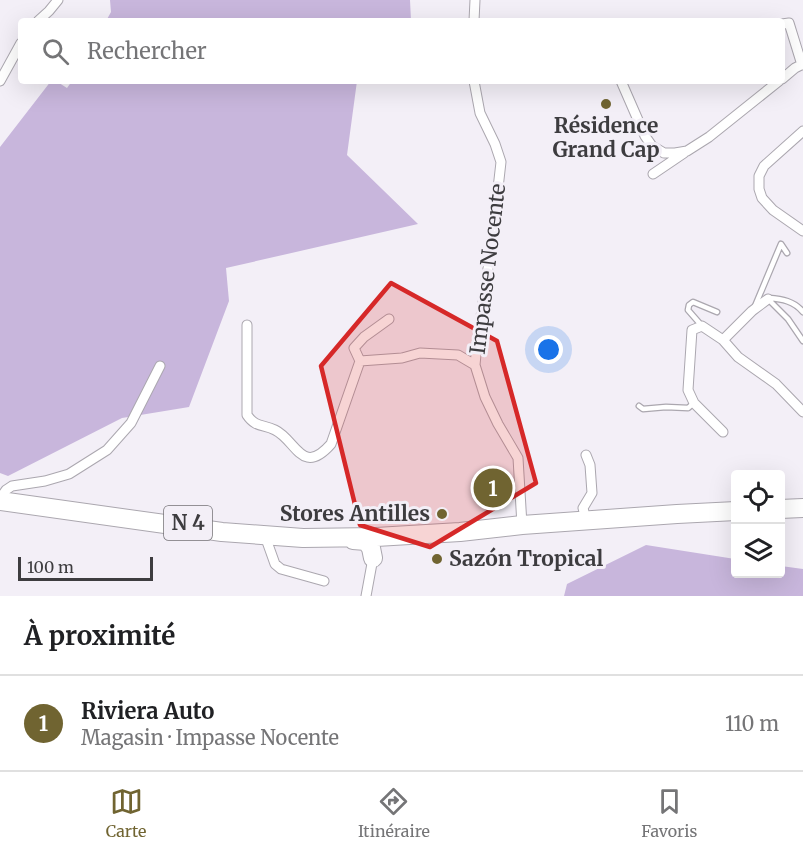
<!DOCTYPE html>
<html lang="fr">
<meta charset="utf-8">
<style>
body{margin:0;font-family:Merriweather,serif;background:#f6f6f6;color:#202124}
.controls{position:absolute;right:18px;bottom:18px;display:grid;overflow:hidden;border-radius:6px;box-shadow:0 6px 24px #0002}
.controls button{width:54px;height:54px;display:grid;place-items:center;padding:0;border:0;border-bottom:2px solid #e0e0e0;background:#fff;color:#202124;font:30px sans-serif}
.scale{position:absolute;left:18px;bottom:15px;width:135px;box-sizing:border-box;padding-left:6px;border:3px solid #3d3c3f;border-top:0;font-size:16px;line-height:21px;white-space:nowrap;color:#3d3c3f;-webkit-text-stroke:4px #f3eff7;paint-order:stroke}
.you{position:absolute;left:549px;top:350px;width:21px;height:21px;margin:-15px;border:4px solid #fff;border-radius:50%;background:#1a73e8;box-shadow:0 0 0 9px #1a73e833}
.badge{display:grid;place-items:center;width:39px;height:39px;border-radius:50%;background:#706431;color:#fff;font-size:20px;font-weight:700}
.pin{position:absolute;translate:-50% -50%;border:3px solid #fff;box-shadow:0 2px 6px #0006}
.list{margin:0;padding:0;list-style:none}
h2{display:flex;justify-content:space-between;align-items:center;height:78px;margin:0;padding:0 24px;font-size:26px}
h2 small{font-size:20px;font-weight:400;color:#757577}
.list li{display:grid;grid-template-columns:39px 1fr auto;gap:18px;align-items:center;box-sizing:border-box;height:96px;padding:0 24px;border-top:2px solid #e0e0e0}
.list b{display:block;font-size:22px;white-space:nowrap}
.list p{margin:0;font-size:20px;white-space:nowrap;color:#757577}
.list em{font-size:20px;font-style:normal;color:#757577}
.icon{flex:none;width:33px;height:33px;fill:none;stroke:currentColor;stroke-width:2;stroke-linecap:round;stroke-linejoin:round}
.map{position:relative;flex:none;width:803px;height:596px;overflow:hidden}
.search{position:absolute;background:#fff;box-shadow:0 6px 24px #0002;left:18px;right:18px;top:18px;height:66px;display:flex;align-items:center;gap:15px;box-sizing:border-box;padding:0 21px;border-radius:6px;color:#757577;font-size:22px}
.sheet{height:174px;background:#fff}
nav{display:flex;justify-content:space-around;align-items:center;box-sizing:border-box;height:84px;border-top:2px solid #e0e0e0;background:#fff;font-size:16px;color:#757577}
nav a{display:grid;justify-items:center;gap:3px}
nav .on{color:#706431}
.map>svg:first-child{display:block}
</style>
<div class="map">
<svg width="803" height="596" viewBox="0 0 803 596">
<rect width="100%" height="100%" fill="#f3eff7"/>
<path fill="#c8b6dc" d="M 110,0 L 410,0 L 411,21 L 106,21 L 111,12 Z
M 51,81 L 56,81 L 67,88 L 72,81 L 357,81 L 347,155 L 418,224 L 226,268 L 229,301 L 189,407 L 122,418 L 8,476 L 0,473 L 0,147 Z
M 646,545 L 735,559 L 736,574 L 780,574 L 781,566 L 803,569 L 803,596 L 564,596 L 567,584 Z"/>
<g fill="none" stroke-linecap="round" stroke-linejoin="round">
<defs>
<path id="lane" d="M 768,299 L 788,319 L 803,341
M 768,299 L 769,298 C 782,299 794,301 803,312
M 755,306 L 781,244 L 787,253
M 702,326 L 688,310 L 689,305 L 693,302 L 717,312
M 639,406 L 643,409 L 666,407 L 688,408 L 694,403"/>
<path id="street" d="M 38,21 L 49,11 L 58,0
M 474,21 L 475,0
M 782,24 L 789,23 L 802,65
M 782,79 L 795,68 L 803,64
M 0,81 L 21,43
M 474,81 L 480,113 L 495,144 L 501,162 L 492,241 L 477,344 L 475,365 L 485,397 L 498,424 L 518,458 L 522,525
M 621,81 L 645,136 L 652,146 L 664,153 L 675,153 L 687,151 L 709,137 L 779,81
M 803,131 L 764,166 L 759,176 L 759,189 L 762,198 L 773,210 L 803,231
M 653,174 L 684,153
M 389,319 L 364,337 L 354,348 L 360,361 L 402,358 L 420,353 L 458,355 L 475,365
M 247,325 L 247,415 C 256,428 263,424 275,430 C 296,440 302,477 331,444 L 360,361
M 723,340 L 752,311 L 768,299
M 723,432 L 694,403 L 688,390 L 692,330 L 702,326 L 723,340 L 738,357 L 776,384 L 803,412
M 586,455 L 590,465 L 592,493 L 583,508 L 586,520
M 1,497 L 6,490 L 12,486 L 45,481 L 69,474 L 107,450 L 131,423 L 160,366
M 265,536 L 275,564 L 281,569 L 324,581
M 366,596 L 373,558"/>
<path id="highway" d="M 0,501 L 222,532 L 303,538 L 376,537 L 460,532 L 522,525 L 677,514 L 736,511
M 780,509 L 803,508
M 353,540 L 366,541 L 371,548 L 373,558"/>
</defs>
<use href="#lane" stroke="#aba7af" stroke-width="7"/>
<use href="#street" stroke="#aba7af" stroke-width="11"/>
<use href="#highway" stroke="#aba7af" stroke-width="20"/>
<use href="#lane" stroke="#fff" stroke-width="4.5"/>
<use href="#street" stroke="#fff" stroke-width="9"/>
<use href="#highway" stroke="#fff" stroke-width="18"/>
</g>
<path fill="#d62828" fill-opacity="0.2" stroke="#d62828" stroke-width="4.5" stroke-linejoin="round" d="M 391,283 L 497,341 L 536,483 L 430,547 L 360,525 L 321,366 Z"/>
<g fill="#706431" stroke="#f3eff7" stroke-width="2">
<circle cx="606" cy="104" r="6"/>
<circle cx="442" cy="514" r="6"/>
<circle cx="437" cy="559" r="6"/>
</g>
<g text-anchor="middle" stroke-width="6" stroke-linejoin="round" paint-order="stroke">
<rect fill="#f3eff7" stroke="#747276" stroke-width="1.5" x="164" y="506" width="48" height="34" rx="4.5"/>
<g font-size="20" font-weight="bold" fill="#3d3c3f">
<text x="188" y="530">N 4</text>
</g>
<g font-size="21" font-weight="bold" fill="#3d3c3f" stroke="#f3eff7">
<text x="606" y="133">Résidence<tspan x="606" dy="24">Grand Cap</tspan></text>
<text x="430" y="521" text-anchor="end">Stores Antilles</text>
<text x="449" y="566" text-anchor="start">Sazón Tropical</text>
</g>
<g font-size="21" fill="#3d3c3f" stroke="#f3eff7">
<text transform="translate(488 269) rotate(-83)" y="7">Impasse Nocente</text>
</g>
</g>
</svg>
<div class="controls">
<button><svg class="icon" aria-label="locate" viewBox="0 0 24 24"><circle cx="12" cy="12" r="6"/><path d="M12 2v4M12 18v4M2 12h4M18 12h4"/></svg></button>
<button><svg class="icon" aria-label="layers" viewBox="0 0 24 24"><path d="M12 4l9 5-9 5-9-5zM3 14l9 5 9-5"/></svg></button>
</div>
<div class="scale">100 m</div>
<div class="you"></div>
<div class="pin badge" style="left:493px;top:488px">1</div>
<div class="search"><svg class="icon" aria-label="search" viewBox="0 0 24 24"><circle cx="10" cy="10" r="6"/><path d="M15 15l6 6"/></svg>Rechercher</div>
</div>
<section class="sheet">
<h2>À proximité<small></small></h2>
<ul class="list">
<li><span class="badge">1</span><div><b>Riviera Auto</b><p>Magasin · Impasse Nocente</p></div><em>110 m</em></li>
</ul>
</section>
<nav>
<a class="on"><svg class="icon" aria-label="map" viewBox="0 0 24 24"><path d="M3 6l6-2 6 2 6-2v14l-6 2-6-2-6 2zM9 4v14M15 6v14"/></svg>Carte</a>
<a><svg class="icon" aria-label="directions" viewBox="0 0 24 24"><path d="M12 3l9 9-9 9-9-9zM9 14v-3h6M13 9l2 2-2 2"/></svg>Itinéraire</a>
<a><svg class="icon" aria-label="saved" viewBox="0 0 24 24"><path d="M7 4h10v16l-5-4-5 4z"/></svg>Favoris</a>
</nav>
